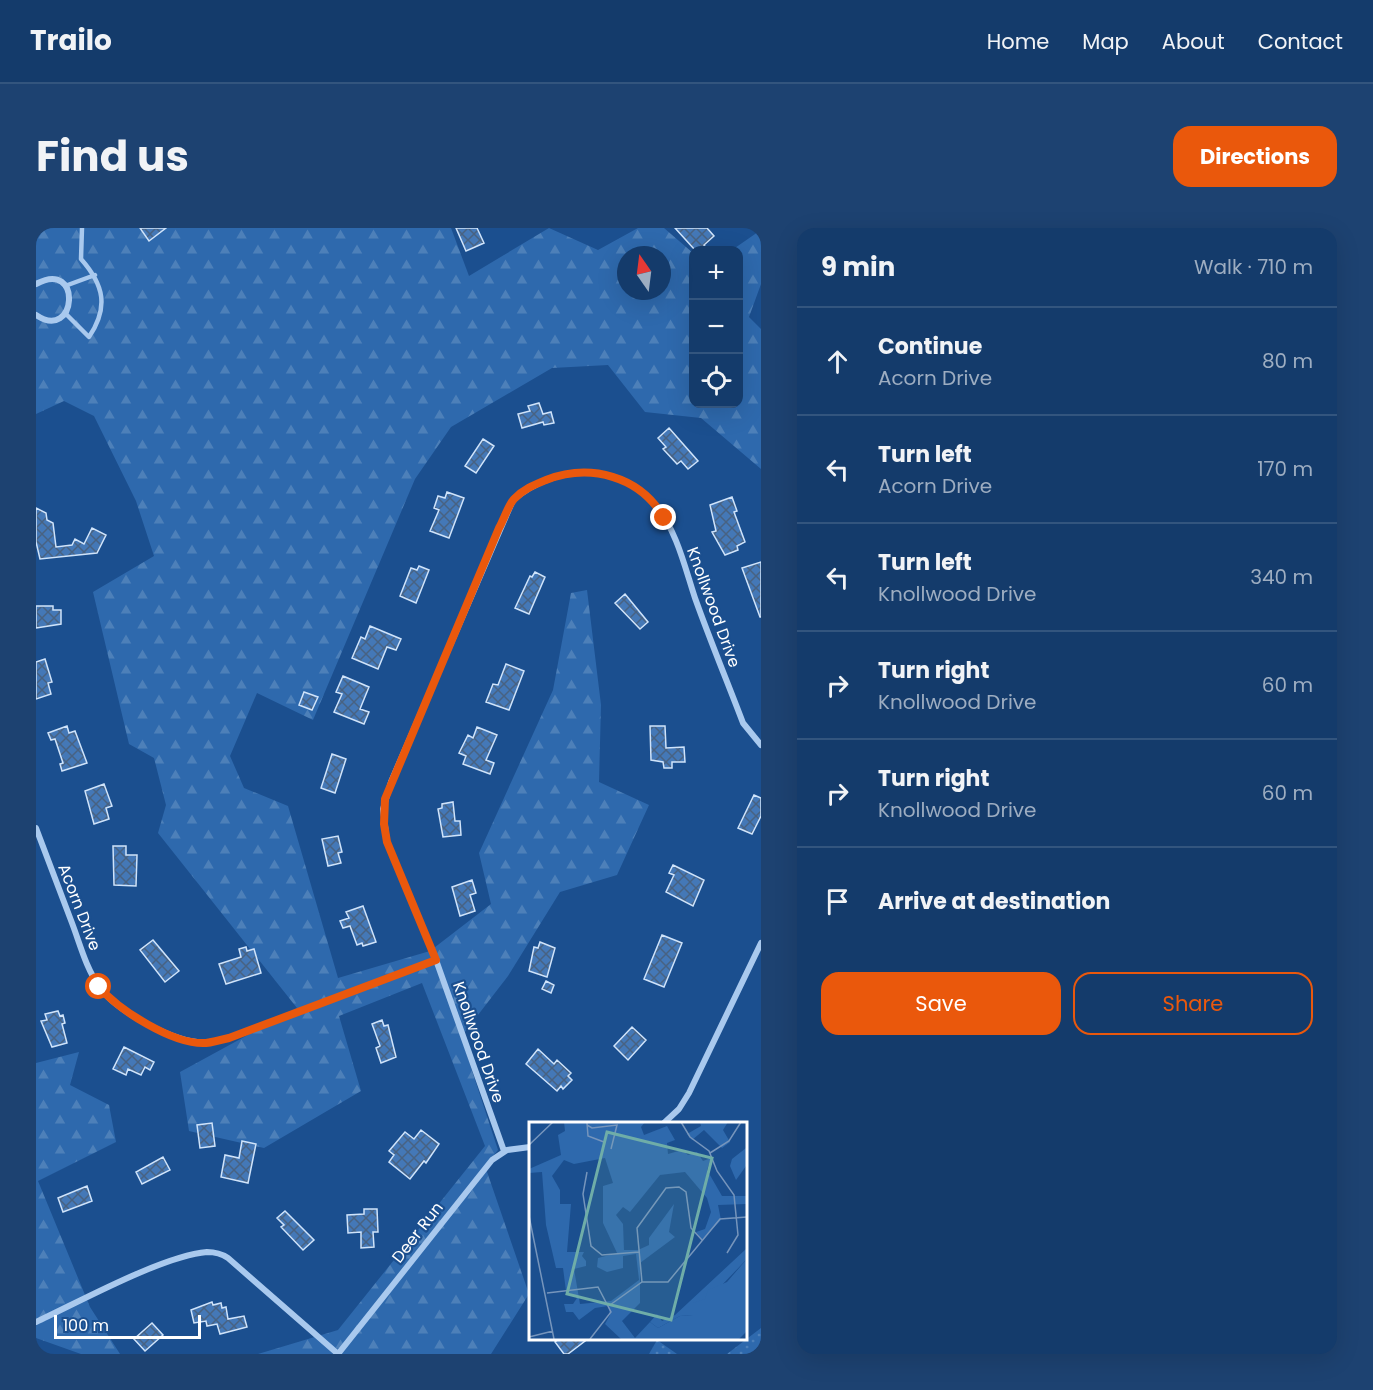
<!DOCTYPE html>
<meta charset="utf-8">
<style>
body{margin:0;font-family:Poppins,sans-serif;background:#1d4271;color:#f1f3f6}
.controls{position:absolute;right:18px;top:18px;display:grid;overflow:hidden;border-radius:12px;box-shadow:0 6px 24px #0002}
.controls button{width:54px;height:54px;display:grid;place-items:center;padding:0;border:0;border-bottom:2px solid #33557e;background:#143b6b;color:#f1f3f6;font:30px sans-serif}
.compass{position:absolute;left:581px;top:18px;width:54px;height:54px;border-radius:50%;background:#143b6b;box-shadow:0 6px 24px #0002;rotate:346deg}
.scale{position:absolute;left:18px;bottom:15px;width:147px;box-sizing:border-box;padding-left:6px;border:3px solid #fff;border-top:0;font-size:16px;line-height:21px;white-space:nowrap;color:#fff;-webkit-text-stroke:4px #1b4f8f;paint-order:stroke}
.stop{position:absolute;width:18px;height:18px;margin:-14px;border:4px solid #ea580c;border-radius:50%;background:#fff}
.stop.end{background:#ea580c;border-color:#fff;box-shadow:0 2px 6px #0008}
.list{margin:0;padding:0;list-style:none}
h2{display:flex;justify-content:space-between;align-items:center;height:78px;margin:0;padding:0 24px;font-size:26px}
h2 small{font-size:20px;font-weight:400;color:#9dadc1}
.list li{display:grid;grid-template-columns:39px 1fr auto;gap:18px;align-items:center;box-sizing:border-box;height:108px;padding:0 24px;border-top:2px solid #33557e}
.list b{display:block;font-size:22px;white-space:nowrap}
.list p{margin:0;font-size:20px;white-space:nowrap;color:#9dadc1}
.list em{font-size:20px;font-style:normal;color:#9dadc1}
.actions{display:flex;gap:12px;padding:18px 24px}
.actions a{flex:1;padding:14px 0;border:2px solid #ea580c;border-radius:18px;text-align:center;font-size:21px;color:#ea580c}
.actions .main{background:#ea580c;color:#fff}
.icon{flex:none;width:33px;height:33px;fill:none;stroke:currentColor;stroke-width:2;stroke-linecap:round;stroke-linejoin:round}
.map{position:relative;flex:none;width:725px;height:1126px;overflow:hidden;border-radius:18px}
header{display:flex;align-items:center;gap:36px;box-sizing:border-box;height:84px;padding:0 30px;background:#143b6b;border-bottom:2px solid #33557e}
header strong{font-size:28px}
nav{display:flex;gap:33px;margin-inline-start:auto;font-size:21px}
.intro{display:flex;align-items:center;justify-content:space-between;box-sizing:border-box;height:144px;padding:0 36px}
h1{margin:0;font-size:42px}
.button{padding:15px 27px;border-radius:18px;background:#ea580c;color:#fff;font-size:21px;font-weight:700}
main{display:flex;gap:36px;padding:0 36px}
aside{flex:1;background:#143b6b;border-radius:18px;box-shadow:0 6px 24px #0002}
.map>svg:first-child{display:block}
</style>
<header>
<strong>Trailo</strong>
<nav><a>Home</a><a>Map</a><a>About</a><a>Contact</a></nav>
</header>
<div class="intro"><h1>Find us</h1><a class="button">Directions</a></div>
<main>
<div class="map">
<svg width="725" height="1126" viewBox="0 0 725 1126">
<defs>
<pattern id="grass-dots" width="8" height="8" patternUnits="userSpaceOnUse" patternTransform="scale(1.5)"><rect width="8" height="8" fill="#2e69ad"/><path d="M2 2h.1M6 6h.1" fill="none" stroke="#4d80b9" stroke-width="1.8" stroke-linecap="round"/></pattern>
<pattern id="forest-firs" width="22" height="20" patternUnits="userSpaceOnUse" patternTransform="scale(1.5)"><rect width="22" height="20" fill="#2e69ad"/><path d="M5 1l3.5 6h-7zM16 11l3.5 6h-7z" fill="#4d80b9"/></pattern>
<pattern id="building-cross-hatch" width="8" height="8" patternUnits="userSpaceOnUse" patternTransform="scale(1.5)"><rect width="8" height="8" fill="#4478b7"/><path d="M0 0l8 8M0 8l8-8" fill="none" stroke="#486282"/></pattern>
</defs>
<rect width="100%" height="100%" fill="#1b4f8f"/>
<path fill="url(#grass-dots)" d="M 725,1100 L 725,1126 L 691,1126 Z
M 621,1112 L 641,1126 L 613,1126 Z"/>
<path fill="url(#forest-firs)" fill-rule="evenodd" d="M 0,0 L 415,0 L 433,48 L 513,0 L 562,22 L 602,0 L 628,0 L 657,25 L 658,176 L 702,176 L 702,22 L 696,22 L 722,4 L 725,8 L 725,56 L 713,89 L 725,101 L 725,241 L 665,190 L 609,184 L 572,137 L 516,140 L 415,199 L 379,251 L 277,492 L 221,465 L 194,528 L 208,560 L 252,578 L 302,750 L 394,723 L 455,676 L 443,625 L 517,462 L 535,365 L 551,362 L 565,477 L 563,554 L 613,577 L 581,647 L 524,664 L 472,748 L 425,809 L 462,922 L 449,938 L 493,1066 L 455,1126 L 222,1126 L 302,1102 L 449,918 L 386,755 L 303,788 L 325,863 L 228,920 L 153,903 L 144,844 L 261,780 L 122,605 L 130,577 L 118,530 L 93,516 L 57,364 L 118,328 L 100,273 L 58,188 L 28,173 L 0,186 ZM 590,27 L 626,27 L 626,63 L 590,63 Z
M 43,824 L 34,857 L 73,877 L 80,914 L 2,953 L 54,1079 L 84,1126 L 45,1126 L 0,1110 L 0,835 Z"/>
<path fill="url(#building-cross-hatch)" stroke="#cfe3fa" stroke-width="1.5" d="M 104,0 L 130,0 L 113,13 Z
M 420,0 L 441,0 L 448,15 L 430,23 Z
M 639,0 L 671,0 L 678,8 L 668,17 L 672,22 L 659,22 Z
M 503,175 L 507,186 L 515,184 L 518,195 L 508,197 L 507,194 L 486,200 L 482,186 L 494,183 L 492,178 Z
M 633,200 L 662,233 L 652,241 L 645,233 L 641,236 L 627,221 L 630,219 L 622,210 Z
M 447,211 L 458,218 L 440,245 L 429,238 Z
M 411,264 L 428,270 L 413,310 L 394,303 L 403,282 L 398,280 L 402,268 L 409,270 Z
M 696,269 L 701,283 L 698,284 L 709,314 L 701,318 L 702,322 L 689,327 L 676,304 L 680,303 L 674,277 Z
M 0,280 L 10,285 L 11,292 L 17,295 L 20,319 L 36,317 L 39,311 L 48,316 L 56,300 L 70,307 L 61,325 L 4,331 L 0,314 Z
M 725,334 L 725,389 L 724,389 L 706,340 Z
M 383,338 L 393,342 L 380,375 L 364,368 L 375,340 L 381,342 Z
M 499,344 L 509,349 L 493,386 L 479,380 L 494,348 L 496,349 Z
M 589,366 L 612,394 L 604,401 L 579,375 Z
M 0,378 L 17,378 L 17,382 L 25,382 L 25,396 L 0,400 Z
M 334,398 L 365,411 L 360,422 L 351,419 L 342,441 L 316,430 L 325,409 L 329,411 Z
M 9,431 L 16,454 L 12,455 L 15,466 L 0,471 L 0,434 Z
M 470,436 L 488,443 L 473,482 L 450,474 L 457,456 L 462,457 Z
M 307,448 L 333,459 L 324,481 L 333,484 L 328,496 L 298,484 L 306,466 L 300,464 Z
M 268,464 L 282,469 L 276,482 L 263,477 Z
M 31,498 L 33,505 L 39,503 L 51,535 L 26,543 L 24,536 L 27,535 L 19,511 L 15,512 L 12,505 Z
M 614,498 L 629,498 L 630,520 L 648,519 L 649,534 L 636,534 L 636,540 L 628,540 L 627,534 L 615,532 Z
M 441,499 L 461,507 L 450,532 L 458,535 L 454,546 L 427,536 L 430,528 L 423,525 L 432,507 L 437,510 Z
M 296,526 L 310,531 L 299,565 L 285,560 Z
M 68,556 L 76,578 L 70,580 L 73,591 L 58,596 L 49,563 Z
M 718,567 L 725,570 L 725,588 L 716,606 L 702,600 Z
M 417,574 L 419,593 L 424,593 L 425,607 L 407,609 L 402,581 L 406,580 L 406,576 Z
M 302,608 L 306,624 L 302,625 L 305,635 L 292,638 L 286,611 Z
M 77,618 L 90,618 L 90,627 L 101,627 L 100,658 L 78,657 Z
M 637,637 L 668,652 L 657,678 L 630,664 L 638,647 L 633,645 Z
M 436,652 L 440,665 L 434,667 L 439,683 L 424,688 L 416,659 Z
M 327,678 L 340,714 L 327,718 L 326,715 L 321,717 L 314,698 L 307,700 L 304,693 L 313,690 L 310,684 Z
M 626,707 L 646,715 L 628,759 L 608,751 Z
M 117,712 L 143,743 L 129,754 L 104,722 Z
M 504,714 L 519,720 L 511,749 L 493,743 L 498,719 L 502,720 Z
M 210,719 L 211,723 L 218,721 L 225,745 L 190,756 L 183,736 L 205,729 L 203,721 Z
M 510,753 L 518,757 L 515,765 L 506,761 Z
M 22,783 L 24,788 L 27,787 L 29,795 L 26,796 L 31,815 L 16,819 L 5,793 L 11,792 L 9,786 Z
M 346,792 L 348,798 L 352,797 L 360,829 L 345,835 L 340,820 L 344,818 L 336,796 Z
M 596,799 L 610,812 L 592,832 L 578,818 Z
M 88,819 L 118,834 L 114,842 L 109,839 L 105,847 L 92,841 L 90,847 L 77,841 Z
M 502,821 L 518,836 L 521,832 L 535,845 L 532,848 L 536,852 L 527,861 L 525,858 L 521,863 L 490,836 Z
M 176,895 L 179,918 L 164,920 L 161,897 Z
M 385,902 L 403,916 L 390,935 L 388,933 L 374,951 L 353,934 L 358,927 L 353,923 L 369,904 L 378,911 Z
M 206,913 L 220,916 L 212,955 L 185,949 L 189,927 L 203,930 Z
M 127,929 L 134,942 L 106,956 L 100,944 Z
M 51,958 L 56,973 L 27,984 L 22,970 Z
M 328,981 L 341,981 L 342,1004 L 337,1004 L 338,1019 L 325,1020 L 325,1004 L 312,1005 L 311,987 L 328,986 Z
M 249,983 L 278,1012 L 267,1022 L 245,999 L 248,997 L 241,990 Z
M 176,1074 L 177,1077 L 185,1075 L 186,1080 L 190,1079 L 192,1091 L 208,1088 L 211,1099 L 184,1106 L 181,1096 L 171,1098 L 170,1093 L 158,1095 L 155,1082 Z
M 116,1095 L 127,1107 L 109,1123 L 98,1111 Z
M 524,1110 L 553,1110 L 532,1126 L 528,1126 L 519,1114 Z"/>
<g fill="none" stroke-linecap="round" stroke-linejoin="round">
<path stroke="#a9c9ee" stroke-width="4.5" d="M 29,58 L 59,47
M 29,85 L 53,109 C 73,79 68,57 45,31 L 46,0"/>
<path stroke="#a9c9ee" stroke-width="6" d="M 724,0 L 725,1
M 0,56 C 47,30 41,115 0,87
M 0,600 C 12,631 24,663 36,695 C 44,716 50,740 63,758 C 78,782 133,811 161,814 C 172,816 183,812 193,810 L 400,732
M 628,895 L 643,881 L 653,865 L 725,715
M 468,923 L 400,732 L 351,614 L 347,581 L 355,554 L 477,272 C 518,237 583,232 620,278 C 641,303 649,340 659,370 C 674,412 691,453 707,495 L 725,517
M 0,1094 C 43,1074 126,1028 171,1024 C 178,1024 186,1026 192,1030 L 302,1126
M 302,1126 L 456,932 L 471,922 L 494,919"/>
</g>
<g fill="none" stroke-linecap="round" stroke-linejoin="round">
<path stroke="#ea580c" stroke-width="8" d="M 63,759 C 83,782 137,817 170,815 C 177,814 185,812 193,810 L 400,732 L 351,614 L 348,596 L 349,571 L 463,300 C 468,291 472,278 478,271 C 488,261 498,257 510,252 C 554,235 604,248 628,290"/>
</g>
<g text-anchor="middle" stroke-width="4.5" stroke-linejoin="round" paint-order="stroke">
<g font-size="16" fill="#fff" stroke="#1b4f8f">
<text transform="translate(678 379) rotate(70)" y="6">Knollwood Drive</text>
<text transform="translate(44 679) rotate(69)" y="6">Acorn Drive</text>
<text transform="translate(443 814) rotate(71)" y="6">Knollwood Drive</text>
<text transform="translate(381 1004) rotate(-52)" y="6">Deer Run</text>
</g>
</g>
<g transform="translate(493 894)">
<rect width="218" height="218" fill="#1b4f8f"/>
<path d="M 217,127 L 217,138 L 164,193 L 151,194 L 129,206 L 121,200 L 128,192 L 133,199 L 146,193 Z" fill="#2e69ad"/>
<path d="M 35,0 L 116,0 L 112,5 L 115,13 L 138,4 L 146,18 L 138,21 L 139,32 L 153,28 L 159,33 L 168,30 L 174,39 L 182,36 L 178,48 L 193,74 L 217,74 L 217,82 L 189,83 L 192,98 L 173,118 L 167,110 L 176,107 L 182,90 L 178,76 L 156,50 L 131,53 L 101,90 L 94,85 L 87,93 L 94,102 L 95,128 L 109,128 L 120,123 L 120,116 L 145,82 L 140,110 L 146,115 L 111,141 L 111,181 L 93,199 L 106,216 L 121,200 L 129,206 L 151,194 L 164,193 L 164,181 L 176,177 L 179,168 L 198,160 L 217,138 L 217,210 L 210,217 L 92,217 L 76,202 L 81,193 L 79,184 L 66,186 L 50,198 L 44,190 L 37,190 L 35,182 L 44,182 L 48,176 L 37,169 L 34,146 L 27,146 L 17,103 L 13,50 L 0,51 L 0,47 L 32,33 L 29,13 L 36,9 ZM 76,36 L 84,61 L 74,64 L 74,101 L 88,131 L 69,136 L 68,145 L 78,150 L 94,146 L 94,134 L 107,132 L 110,158 L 82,179 L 51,182 L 45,147 L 57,144 L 57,139 L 53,134 L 55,130 L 38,130 L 42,82 L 31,82 L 31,68 L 23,54 L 35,38 L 45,42 ZM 171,0 L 199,0 L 194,8 L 201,20 L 193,26 L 175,8 L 163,18 L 158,12 L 172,4 ZM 217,26 L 217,44 L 207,58 L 201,44 L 203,37 Z" fill="#2e69ad" fill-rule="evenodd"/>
<path fill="none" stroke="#7695bc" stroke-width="1.5" d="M 152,0 L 161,15 L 180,29 L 188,49 L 205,73 L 209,113 L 198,131M 58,1 L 59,14 L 75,20M 58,3 L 63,6 L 88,3 L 82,27M 0,23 L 24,0M 181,31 L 200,19 L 212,0M 58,50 L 54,72 L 62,124 L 73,133 L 110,130M 0,94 L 25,217M 113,160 L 108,106 L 137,66 L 150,65 L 157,70 L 162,106 L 173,118M 18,171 L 69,165 L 82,190 L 61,217M 81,183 L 113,160 L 139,160 L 191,97 L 218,95M 0,215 L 24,209"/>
<path fill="#6fada8" fill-opacity="0.15" stroke="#6fada8" stroke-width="3" d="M 78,10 L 183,36 L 142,198 L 38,172 Z"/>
<rect width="218" height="218" fill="none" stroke="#fff" stroke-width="3"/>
</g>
</svg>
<div class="controls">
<button>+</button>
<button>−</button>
<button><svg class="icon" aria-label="locate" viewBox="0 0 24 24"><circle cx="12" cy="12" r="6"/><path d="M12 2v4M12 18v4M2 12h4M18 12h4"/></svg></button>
</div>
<svg class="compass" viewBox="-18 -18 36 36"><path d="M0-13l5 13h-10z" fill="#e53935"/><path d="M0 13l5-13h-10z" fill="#9dadc1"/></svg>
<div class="scale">100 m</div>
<div class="stop" style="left:63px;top:759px"></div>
<div class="stop end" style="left:628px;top:290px"></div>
</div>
<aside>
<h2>9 min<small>Walk · 710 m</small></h2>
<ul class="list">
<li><svg class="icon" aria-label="ahead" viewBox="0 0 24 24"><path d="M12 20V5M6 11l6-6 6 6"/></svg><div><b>Continue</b><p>Acorn Drive</p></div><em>80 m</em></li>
<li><svg class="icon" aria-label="left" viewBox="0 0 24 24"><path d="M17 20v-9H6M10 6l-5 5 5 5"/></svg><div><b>Turn left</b><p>Acorn Drive</p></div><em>170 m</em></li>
<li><svg class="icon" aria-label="left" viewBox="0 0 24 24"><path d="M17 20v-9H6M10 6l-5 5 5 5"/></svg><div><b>Turn left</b><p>Knollwood Drive</p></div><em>340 m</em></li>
<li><svg class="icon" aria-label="right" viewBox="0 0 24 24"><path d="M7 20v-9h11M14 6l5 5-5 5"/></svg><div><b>Turn right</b><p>Knollwood Drive</p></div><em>60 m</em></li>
<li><svg class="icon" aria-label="right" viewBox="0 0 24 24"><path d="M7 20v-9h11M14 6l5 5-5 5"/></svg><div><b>Turn right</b><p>Knollwood Drive</p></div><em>60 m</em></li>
<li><svg class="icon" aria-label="arrive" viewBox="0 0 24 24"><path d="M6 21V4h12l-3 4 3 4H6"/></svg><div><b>Arrive at destination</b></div></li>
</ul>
<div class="actions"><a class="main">Save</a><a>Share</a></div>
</aside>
</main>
